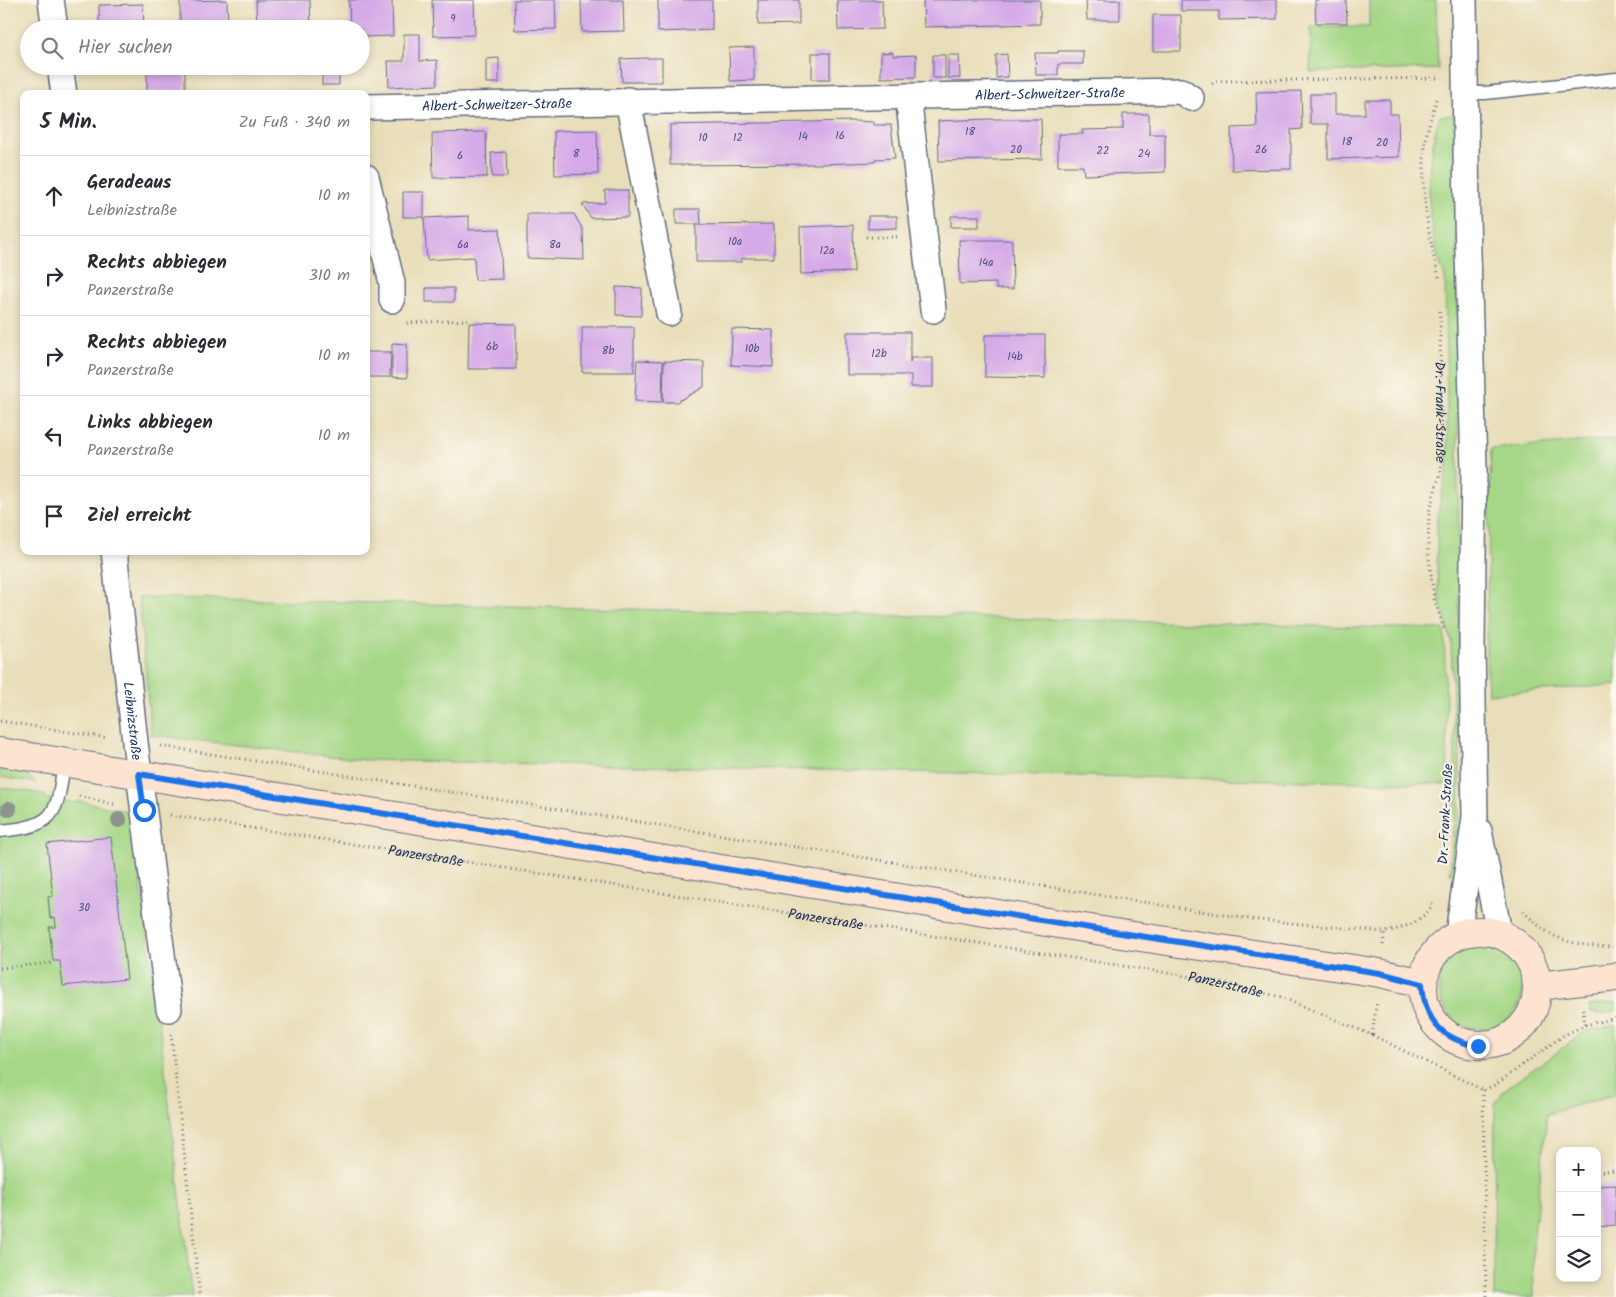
<!DOCTYPE html>
<html lang="de">
<meta charset="utf-8">
<style>
body{margin:0;font-family:Kalam,sans-serif;background:#f2f2f3;color:#2b2b33}
.controls{position:absolute;right:15px;bottom:15px;display:grid;overflow:hidden;border-radius:10px;box-shadow:0 2px 8px #0003}
.controls button{width:45px;height:45px;display:grid;place-items:center;padding:0;border:0;border-bottom:1px solid #e1e1e2;background:#fff;color:#2b2b33;font:25px sans-serif}
.stop{position:absolute;width:15px;height:15px;margin:-11px;border:4px solid #1a73e8;border-radius:50%;background:#fff}
.stop.end{background:#1a73e8;border-color:#fff;box-shadow:0 1px 5px #0008}
.list{margin:0;padding:0;list-style:none}
h2{display:flex;justify-content:space-between;align-items:center;height:65px;margin:0;padding:0 20px;font-size:21px}
h2 small{font-size:16px;font-weight:400;color:#7c7c81}
.list li{display:grid;grid-template-columns:32px 1fr auto;gap:15px;align-items:center;box-sizing:border-box;height:80px;padding:0 20px;border-top:1px solid #e1e1e2}
.list b{display:block;font-size:19px;white-space:nowrap}
.list p{margin:0;font-size:16px;white-space:nowrap;color:#7c7c81}
.list em{font-size:16px;font-style:normal;color:#7c7c81}
.icon{flex:none;width:28px;height:28px;fill:none;stroke:currentColor;stroke-width:2;stroke-linecap:round;stroke-linejoin:round}
.map{position:relative;flex:none;width:1616px;height:1297px;overflow:hidden}
.search{position:absolute;background:#fff;box-shadow:0 2px 8px #0003;left:20px;top:20px;width:350px;height:55px;display:flex;align-items:center;gap:12px;box-sizing:border-box;padding:0 18px;border-radius:28px;color:#7c7c81;font-size:19px}
.panel{position:absolute;background:#fff;box-shadow:0 2px 8px #0003;left:20px;top:90px;width:350px;height:465px;border-radius:10px}
.map>svg:first-child{display:block}
</style>
<div class="map">
<svg width="1616" height="1297" viewBox="0 0 1616 1297">
<rect width="100%" height="100%" fill="#fbf7ec"/>
<filter id="ink" filterUnits="userSpaceOnUse"><feTurbulence type="fractalNoise" baseFrequency=".02" numOctaves="2"/><feDisplacementMap in="SourceGraphic" scale="10" xChannelSelector="R" yChannelSelector="G"/><feConvolveMatrix kernelMatrix="1 2 1 2 8 2 1 2 1" color-interpolation-filters="sRGB"/></filter>
<filter id="wash" filterUnits="userSpaceOnUse"><feTurbulence type="fractalNoise" baseFrequency=".0096" numOctaves="4" result="noise"/><feDisplacementMap in="SourceGraphic" scale="20" xChannelSelector="R" yChannelSelector="G"/><feGaussianBlur stdDeviation="1.12" result="paint"/><feColorMatrix in="noise" values="0 0 0 0 0 0 0 0 0 0 0 0 0 0 0 0 0 1.4 0 .05"/><feComposite in="paint" operator="in"/></filter>
<g filter="url(#wash)">
<rect width="100%" height="100%" fill="#e8deb9"/>
<path fill="#a5d786" stroke="#608372" d="M 1369,0 L 1436,0 L 1438,69 L 1310,72 L 1311,27 L 1369,27 Z
M 1456,115 L 1460,785 L 1456,876 L 1450,874 L 1456,785 L 1451,641 L 1439,598 L 1437,572 L 1437,517 L 1448,466 L 1445,278 C 1426,226 1423,169 1440,116 Z
M 1616,439 L 1616,685 L 1488,694 L 1486,649 L 1491,449 Z
M 139,597 L 1444,629 L 1448,784 L 365,760 L 151,735 Z
M 0,767 L 21,770 L 36,783 L 0,777 Z
M 0,787 L 44,794 L 45,798 L 76,803 L 79,801 L 131,812 L 158,1012 L 192,1297 L 0,1297 Z
M1439 987a42 42 0 1 1 84 0a42 42 0 1 1-84 0Z
M 1616,1002 L 1616,1011 L 1599,1014 L 1591,1012 L 1589,1006 Z
M 1616,1025 L 1616,1094 L 1547,1114 L 1533,1245 L 1534,1297 L 1494,1297 L 1495,1104 L 1504,1090 L 1585,1032 Z"/>
<g id="blocks">
<path fill="#d6aae8" d="M 227,0 L 228,29 L 180,29 L 180,1 Z
M 256,0 L 310,0 L 311,29 L 257,29 Z
M 349,0 L 392,0 L 393,36 L 361,37 L 361,29 L 350,29 Z
M 432,0 L 474,0 L 475,35 L 433,36 Z
M 514,0 L 555,0 L 556,29 L 515,30 Z
M 581,0 L 623,0 L 624,31 L 582,32 Z
M 658,0 L 712,0 L 712,30 L 658,32 Z
M 758,0 L 799,0 L 799,24 L 758,25 Z
M 837,0 L 882,0 L 883,29 L 838,30 Z
M 923,0 L 1040,0 L 1040,24 L 924,27 Z
M 1086,0 L 1120,0 L 1120,20 L 1087,20 Z
M 1181,0 L 1277,0 L 1277,19 L 1219,20 L 1219,11 L 1181,11 Z
M 1315,0 L 1346,0 L 1347,23 L 1316,23 Z
M 143,4 L 144,29 L 99,29 L 99,5 Z
M 1153,15 L 1181,15 L 1181,51 L 1153,51 Z
M 404,34 L 420,34 L 420,61 L 437,60 L 437,85 L 389,87 L 388,61 L 404,61 Z
M 754,47 L 754,80 L 730,81 L 729,48 Z
M 1058,51 L 1083,51 L 1083,64 L 1058,64 L 1058,75 L 1036,75 L 1035,53 L 1058,53 Z
M 893,52 L 893,56 L 916,55 L 916,77 L 881,78 L 881,53 Z
M 812,53 L 830,53 L 830,79 L 812,79 Z
M 1007,54 L 1008,77 L 996,78 L 996,55 Z
M 933,55 L 945,55 L 945,78 L 933,78 Z
M 948,55 L 959,55 L 960,78 L 948,78 Z
M 499,58 L 499,83 L 486,83 L 486,59 Z
M 648,58 L 662,58 L 662,82 L 622,82 L 621,59 Z
M 147,66 L 185,66 L 185,90 L 147,91 Z
M 322,66 L 339,66 L 339,85 L 322,85 Z
M 1301,91 L 1302,129 L 1291,130 L 1291,169 L 1232,170 L 1231,128 L 1257,127 L 1256,92 Z
M 1310,94 L 1335,94 L 1335,114 L 1365,114 L 1365,100 L 1390,100 L 1390,114 L 1398,114 L 1399,157 L 1328,159 L 1328,124 L 1310,124 Z
M 1123,114 L 1149,114 L 1149,134 L 1165,134 L 1165,172 L 1084,175 L 1083,166 L 1058,166 L 1058,134 L 1083,134 L 1082,130 L 1123,129 Z
M 990,119 L 1041,119 L 1042,159 L 939,161 L 938,121 Z
M 854,121 L 874,122 L 874,125 L 891,125 L 895,158 L 875,159 L 875,162 L 822,164 L 670,165 L 670,125 Z
M 597,130 L 598,174 L 555,175 L 554,131 Z
M 486,132 L 487,177 L 433,178 L 432,133 Z
M 506,152 L 507,177 L 492,177 L 491,153 Z
M 605,190 L 628,190 L 628,217 L 591,218 L 582,204 L 605,203 Z
M 403,192 L 424,192 L 424,217 L 403,217 Z
M 676,209 L 700,209 L 701,224 L 676,224 Z
M 527,214 L 574,214 L 583,230 L 584,260 L 527,258 Z
M 469,216 L 469,230 L 500,229 L 502,279 L 475,280 L 474,257 L 427,260 L 424,218 Z
M 868,216 L 897,216 L 897,228 L 868,229 Z
M 951,216 L 979,216 L 979,227 L 951,227 Z
M 774,224 L 774,258 L 742,258 L 742,262 L 696,262 L 696,225 Z
M 853,225 L 854,272 L 801,274 L 800,227 Z
M 959,240 L 1012,240 L 1013,289 L 996,289 L 996,283 L 960,284 Z
M 616,287 L 642,288 L 641,316 L 616,315 Z
M 426,288 L 454,288 L 454,302 L 426,302 Z
M 469,323 L 516,324 L 516,369 L 468,369 Z
M 582,327 L 634,327 L 634,372 L 582,372 Z
M 732,329 L 773,330 L 773,367 L 731,365 Z
M 847,332 L 910,332 L 910,363 L 911,358 L 933,358 L 933,387 L 911,387 L 911,375 L 847,375 Z
M 985,335 L 1045,335 L 1045,378 L 985,377 Z
M 392,343 L 407,344 L 407,378 L 392,377 Z
M 366,352 L 391,352 L 390,377 L 366,377 Z
M 637,360 L 663,361 L 662,402 L 635,401 Z
M 664,361 L 704,362 L 704,387 L 677,402 L 663,402 Z
M 111,837 L 127,979 L 63,986 L 60,961 L 53,961 L 49,927 L 56,927 L 55,917 L 50,918 L 48,897 L 53,896 L 47,844 Z
M 1616,1185 L 1616,1225 L 1597,1227 L 1597,1186 Z"/>
</g>
</g>
<g filter="url(#ink)">
<use href="#blocks" fill-opacity="0" stroke="#636c7e" stroke-width="1"/>
<g fill="none" stroke-linecap="round" stroke-linejoin="round">
<defs>
<path id="lane" d="M 1464,93 L 1485,93 L 1616,79
M 0,831 C 56,826 57,815 64,762"/>
<g id="street">
<path d="M 51,0 L 55,29"/>
<path d="M 60,66 L 64,94"/>
<path d="M 908,96 L 933,310"/>
<path d="M 628,100 L 669,313"/>
<path id="s3" d="M 366,107 L 1181,91 L 1191,98"/>
<path d="M 366,177 L 392,283 L 392,300"/>
<path id="s4" d="M 114,551 L 135,742 L 169,1009"/>
<path d="M 1479,831 L 1499,933"/>
<path d="M 1458,934 L 1475,817 L 1472,644 L 1474,469 L 1467,216 L 1464,0"/>
</g>
<path id="secondary" d="M 0,752 L 1127,935 L 1380,973 L 1422,983
M1423 988a57 57 0 1 1 114 0a57 57 0 1 1-114 0Z
M 1538,986 L 1616,977"/>
</defs>
<use href="#lane" stroke="#636c7e" stroke-width="15"/>
<use href="#street" stroke="#636c7e" stroke-width="28"/>
<use href="#secondary" stroke="#636c7e" stroke-width="30"/>
<g stroke="#636c7e" stroke-width="3" stroke-dasharray="1 4" stroke-linecap="butt">
<path d="M 1212,84 L 1216,81 L 1438,78"/>
<path d="M 1436,99 C 1433,114 1426,130 1425,145 C 1421,192 1427,234 1440,280"/>
<path d="M 866,237 L 898,237"/>
<path id="s1" d="M 1440,311 L 1441,470 L 1429,512 L 1428,550 L 1434,599 L 1444,629"/>
<path d="M 407,323 L 469,320"/>
<path d="M 0,721 L 108,738"/>
<path d="M 161,746 L 1250,919 L 1385,932 C 1404,928 1426,921 1434,901"/>
<path d="M 79,796 L 117,805"/>
<path id="s2" d="M 170,815 L 1205,979 L 1281,997 L 1372,1035 L 1483,1090 L 1495,1085 L 1564,1035 L 1585,1025 L 1616,1018"/>
<path d="M 1523,911 C 1553,942 1571,945 1613,947"/>
<path d="M 1383,945 L 1385,932"/>
<path d="M 0,968 L 51,963"/>
<path d="M 1583,1009 L 1585,1025"/>
<path d="M 171,1034 L 200,1297"/>
<path d="M 1372,1035 L 1377,1001"/>
<path d="M 1483,1090 L 1486,1297"/>
<path d="M 1597,1172 L 1616,1170"/>
</g>
<use href="#lane" stroke="#fff" stroke-width="12"/>
<use href="#street" stroke="#fff" stroke-width="25"/>
<use href="#secondary" stroke="#fde4d1" stroke-width="28"/>
</g>
<g fill="#8a958c">
<circle cx="9" cy="809" r="8"/>
<circle cx="119" cy="820" r="8"/>
</g>
</g>
<g fill="none" stroke-linecap="round" stroke-linejoin="round" filter="url(#ink)">
<path stroke="#1a73e8" stroke-width="6" d="M 144,810 L 139,774 L 1127,934 L 1380,973 L 1422,984 C 1425,1021 1441,1039 1478,1046"/>
</g>
<g text-anchor="middle" stroke-width="4" stroke-linejoin="round" paint-order="stroke">
<g font-size="11" fill="#4a4e80">
<text x="453" y="22">9</text>
<text x="970" y="135">18</text>
<text x="840" y="139">16</text>
<text x="803" y="140">14</text>
<text x="703" y="141">10</text>
<text x="738" y="141">12</text>
<text x="1347" y="145">18</text>
<text x="1382" y="146">20</text>
<text x="1016" y="153">20</text>
<text x="1261" y="153">26</text>
<text x="1103" y="154">22</text>
<text x="576" y="157">8</text>
<text x="1144" y="157">24</text>
<text x="460" y="159">6</text>
<text x="735" y="245">10a</text>
<text x="463" y="248">6a</text>
<text x="555" y="248">8a</text>
<text x="827" y="254">12a</text>
<text x="986" y="266">14a</text>
<text x="492" y="350">6b</text>
<text x="752" y="352">10b</text>
<text x="608" y="354">8b</text>
<text x="879" y="357">12b</text>
<text x="1015" y="360">14b</text>
<text x="84" y="911">30</text>
</g>
<g font-size="14" fill="#1b2f5e" stroke="#fbf7ec">
<text dy="5" stroke="none"><textPath href="#s3" startOffset="684">Albert-Schweitzer-Straße</textPath></text>
<text dy="5" stroke="none"><textPath href="#s3" startOffset="131">Albert-Schweitzer-Straße</textPath></text>
<text dy="5" stroke="none"><textPath href="#s1" startOffset="101">Dr.-Frank-Straße</textPath></text>
<text dy="5" stroke="none"><textPath href="#s4" startOffset="171">Leibnizstraße</textPath></text>
<text transform="translate(1445 814) rotate(-87)" y="5">Dr.-Frank-Straße</text>
<text dy="5" stroke="none"><textPath href="#s2" startOffset="259">Panzerstraße</textPath></text>
<text dy="5" stroke="none"><textPath href="#s2" startOffset="664">Panzerstraße</textPath></text>
<text dy="5" stroke="none"><textPath href="#s2" startOffset="1069">Panzerstraße</textPath></text>
</g>
</g>
</svg>
<div class="controls">
<button>+</button>
<button>−</button>
<button><svg class="icon" aria-label="layers" viewBox="0 0 24 24"><path d="M12 4l9 5-9 5-9-5zM3 14l9 5 9-5"/></svg></button>
</div>
<div class="stop" style="left:144px;top:810px"></div>
<div class="stop end" style="left:1478px;top:1046px"></div>
<div class="search"><svg class="icon" aria-label="search" viewBox="0 0 24 24"><circle cx="10" cy="10" r="6"/><path d="M15 15l6 6"/></svg>Hier suchen</div>
<section class="panel">
<h2>5 Min.<small>Zu Fuß · 340 m</small></h2>
<ul class="list">
<li><svg class="icon" aria-label="ahead" viewBox="0 0 24 24"><path d="M12 20V5M6 11l6-6 6 6"/></svg><div><b>Geradeaus</b><p>Leibnizstraße</p></div><em>10 m</em></li>
<li><svg class="icon" aria-label="right" viewBox="0 0 24 24"><path d="M7 20v-9h11M14 6l5 5-5 5"/></svg><div><b>Rechts abbiegen</b><p>Panzerstraße</p></div><em>310 m</em></li>
<li><svg class="icon" aria-label="right" viewBox="0 0 24 24"><path d="M7 20v-9h11M14 6l5 5-5 5"/></svg><div><b>Rechts abbiegen</b><p>Panzerstraße</p></div><em>10 m</em></li>
<li><svg class="icon" aria-label="left" viewBox="0 0 24 24"><path d="M17 20v-9H6M10 6l-5 5 5 5"/></svg><div><b>Links abbiegen</b><p>Panzerstraße</p></div><em>10 m</em></li>
<li><svg class="icon" aria-label="arrive" viewBox="0 0 24 24"><path d="M6 21V4h12l-3 4 3 4H6"/></svg><div><b>Ziel erreicht</b></div></li>
</ul>
</section>
</div>
